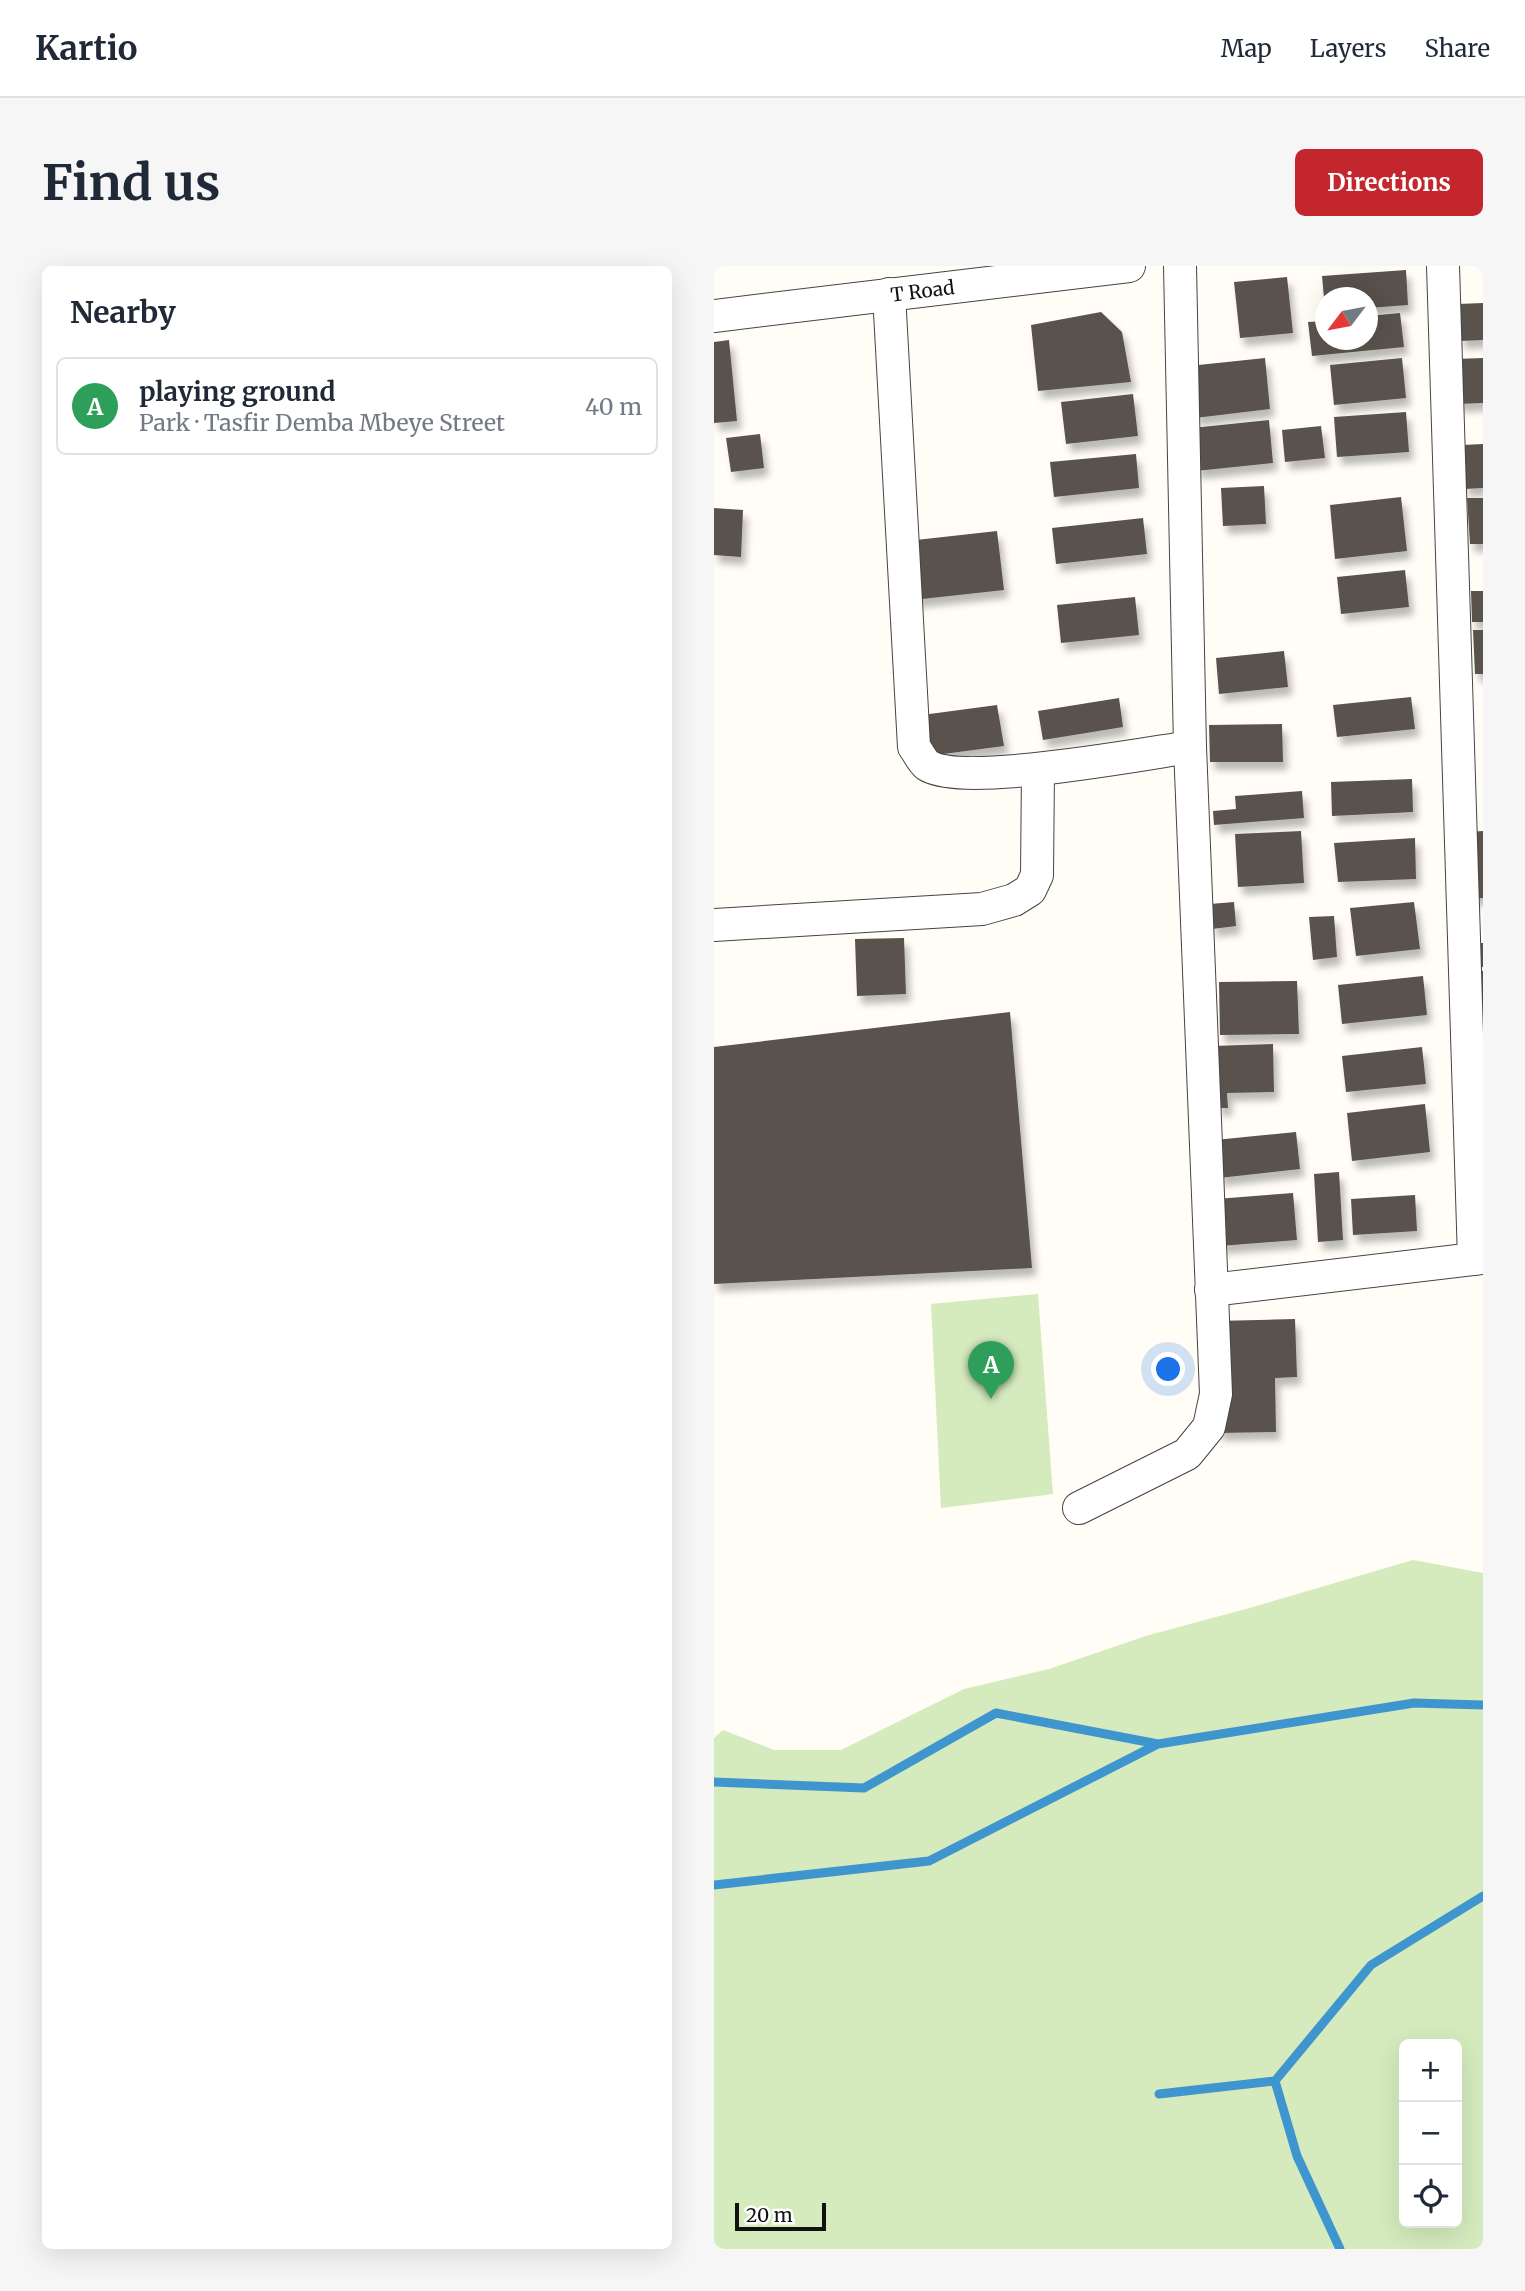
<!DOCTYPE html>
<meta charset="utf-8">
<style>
body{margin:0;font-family:Merriweather,serif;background:#f6f6f7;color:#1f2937}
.controls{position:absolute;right:21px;bottom:21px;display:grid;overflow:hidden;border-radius:10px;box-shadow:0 7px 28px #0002}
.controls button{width:63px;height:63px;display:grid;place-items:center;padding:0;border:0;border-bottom:2px solid #e0e1e3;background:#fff;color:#1f2937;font:35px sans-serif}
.compass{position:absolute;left:601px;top:21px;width:63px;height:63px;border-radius:50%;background:#fff;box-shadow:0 7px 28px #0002;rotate:238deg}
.scale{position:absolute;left:21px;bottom:18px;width:91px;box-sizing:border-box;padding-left:7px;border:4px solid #111;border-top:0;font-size:19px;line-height:24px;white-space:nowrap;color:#111;-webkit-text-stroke:5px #fff;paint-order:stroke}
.you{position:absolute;left:455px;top:1104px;width:24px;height:24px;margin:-18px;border:5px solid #fff;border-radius:50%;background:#1a73e8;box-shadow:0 0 0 10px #1a73e833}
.badge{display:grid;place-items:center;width:46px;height:46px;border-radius:50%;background:#c4262e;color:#fff;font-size:23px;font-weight:700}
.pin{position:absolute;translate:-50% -58px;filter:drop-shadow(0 2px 4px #0008)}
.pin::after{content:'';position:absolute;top:37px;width:24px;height:21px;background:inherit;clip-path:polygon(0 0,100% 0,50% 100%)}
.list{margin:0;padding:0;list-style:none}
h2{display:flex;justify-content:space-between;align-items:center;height:91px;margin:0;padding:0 28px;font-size:30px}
h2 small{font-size:23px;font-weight:400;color:#747a83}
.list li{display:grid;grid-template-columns:46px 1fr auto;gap:21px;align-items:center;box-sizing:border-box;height:98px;margin:0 14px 14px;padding:0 14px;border:2px solid #e0e1e3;border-radius:10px}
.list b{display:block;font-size:26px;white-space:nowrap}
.list p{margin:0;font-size:23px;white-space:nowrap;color:#747a83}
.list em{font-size:23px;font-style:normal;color:#747a83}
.icon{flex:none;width:38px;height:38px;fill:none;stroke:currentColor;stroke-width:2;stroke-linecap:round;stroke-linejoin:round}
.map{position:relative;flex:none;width:769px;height:1983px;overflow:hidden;border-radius:10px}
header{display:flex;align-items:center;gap:42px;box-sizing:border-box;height:98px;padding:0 35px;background:#fff;border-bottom:2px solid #e0e1e3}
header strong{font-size:33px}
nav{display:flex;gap:38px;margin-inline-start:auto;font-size:24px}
.intro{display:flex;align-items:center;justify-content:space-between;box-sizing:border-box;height:168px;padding:0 42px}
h1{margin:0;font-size:49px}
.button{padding:18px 32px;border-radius:10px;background:#c4262e;color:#fff;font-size:24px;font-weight:700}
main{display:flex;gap:42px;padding:0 42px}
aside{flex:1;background:#fff;border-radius:10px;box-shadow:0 7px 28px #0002}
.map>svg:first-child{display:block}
</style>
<header>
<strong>Kartio</strong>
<nav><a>Map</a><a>Layers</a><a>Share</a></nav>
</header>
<div class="intro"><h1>Find us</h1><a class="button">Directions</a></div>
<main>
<aside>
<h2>Nearby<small></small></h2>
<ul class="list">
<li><span class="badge" style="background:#2e9e5b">A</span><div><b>playing ground</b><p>Park · Tasfir Demba Mbeye Street</p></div><em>40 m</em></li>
</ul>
</aside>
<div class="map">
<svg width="769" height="1983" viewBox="0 0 769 1983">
<defs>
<filter id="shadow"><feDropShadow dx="4.5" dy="8" stdDeviation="3.5" flood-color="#0004"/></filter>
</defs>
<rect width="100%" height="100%" fill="#fffdf5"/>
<path fill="#d5ebbd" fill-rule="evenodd" d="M 324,1028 L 339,1228 L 227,1242 L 217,1038 Z
M 699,1294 L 769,1307 L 769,1983 L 0,1983 L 0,1472 L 9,1464 L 60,1484 L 127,1484 L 250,1423 L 335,1403 L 435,1369 L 539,1341 ZM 690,1778 L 743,1778 L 743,1957 L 690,1957 Z"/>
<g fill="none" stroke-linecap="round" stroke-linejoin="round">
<path stroke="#3f96cf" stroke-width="9" d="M 0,1516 L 150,1522 L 282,1447 L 444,1478
M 0,1619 L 215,1595 L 444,1478 L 700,1437 L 769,1439
M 561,1815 L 583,1890 L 626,1983
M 445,1828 L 561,1815 L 657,1699 L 769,1630"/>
</g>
<path fill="#5a524d" filter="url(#shadow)" d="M 692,4 L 694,39 L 654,42 L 654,32 L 610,32 L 608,10 Z
M 573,11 L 579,67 L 526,72 L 520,16 Z
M 769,37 L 769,74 L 746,75 L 744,38 Z
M 387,46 L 408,66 L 417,116 L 324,125 L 317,59 Z
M 686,47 L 690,81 L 598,90 L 594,56 L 612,55 L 612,74 L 654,74 L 654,50 Z
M 15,74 L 23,155 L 0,157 L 0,76 Z
M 551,92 L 556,143 L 481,152 L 475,100 Z
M 688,92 L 692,132 L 620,139 L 616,99 Z
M 769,92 L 769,137 L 743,138 L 741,93 Z
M 419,128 L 424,170 L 352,178 L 347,136 Z
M 692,146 L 695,186 L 623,191 L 620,151 Z
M 555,154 L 559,197 L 482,205 L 478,162 Z
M 607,160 L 611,192 L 571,196 L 568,164 Z
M 46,168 L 50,202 L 17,206 L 12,172 Z
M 769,178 L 769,222 L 750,223 L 748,179 Z
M 422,188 L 425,222 L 340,231 L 336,196 Z
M 550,220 L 552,258 L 509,260 L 507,222 Z
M 687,231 L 693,285 L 621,293 L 616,239 Z
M 753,232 L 769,232 L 769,278 L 756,278 Z
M 0,242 L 29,244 L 27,291 L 0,289 Z
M 429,252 L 433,288 L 342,298 L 338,262 Z
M 283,265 L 290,324 L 199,334 L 193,275 Z
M 691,304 L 695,341 L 627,348 L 623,311 Z
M 757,325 L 769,325 L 769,356 L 758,356 Z
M 421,331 L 425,369 L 347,377 L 343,339 Z
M 759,364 L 769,364 L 769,408 L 761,408 Z
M 570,385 L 574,421 L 505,428 L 502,392 Z
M 697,431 L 701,463 L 623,471 L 619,439 Z
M 405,432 L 409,461 L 329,474 L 324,445 Z
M 283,439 L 290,480 L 214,490 L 208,449 Z
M 568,458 L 569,496 L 496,496 L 495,459 Z
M 698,513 L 699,546 L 618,550 L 617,516 Z
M 588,525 L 590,552 L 500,559 L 499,545 L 522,543 L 521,530 Z
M 587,565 L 590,617 L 524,621 L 521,568 Z
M 769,565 L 769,632 L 756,632 L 753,566 Z
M 701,572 L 702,613 L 624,616 L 620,577 Z
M 520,636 L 522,660 L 498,663 L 496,638 Z
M 700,636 L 706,683 L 642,690 L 636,642 Z
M 620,650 L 623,691 L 599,694 L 595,651 Z
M 190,672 L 192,728 L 143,730 L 141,673 Z
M 765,677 L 769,677 L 769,701 L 766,701 Z
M 760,705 L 769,705 L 769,750 L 763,750 Z
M 709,710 L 713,749 L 628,758 L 624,719 Z
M 583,715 L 585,768 L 506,769 L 505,716 Z
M 296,746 L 318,1002 L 0,1018 L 0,781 Z
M 559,778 L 560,826 L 513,827 L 514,842 L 503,842 L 498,780 Z
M 708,781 L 712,818 L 632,826 L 628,790 Z
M 711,838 L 716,886 L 638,895 L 633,847 Z
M 582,866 L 586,903 L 505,912 L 501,874 Z
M 625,906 L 629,974 L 604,976 L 600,908 Z
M 579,927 L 583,974 L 506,980 L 502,933 Z
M 701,929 L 703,965 L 639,969 L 637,933 Z
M 581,1053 L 583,1111 L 561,1112 L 562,1166 L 504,1167 L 501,1055 Z"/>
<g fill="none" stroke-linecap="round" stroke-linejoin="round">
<defs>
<g id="minor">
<path d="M 729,0 L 760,993"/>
<path d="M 175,28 L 200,481 C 204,486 208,495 213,499 C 248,522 428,488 476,481"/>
<path id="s1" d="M 0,50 L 415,0"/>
<path d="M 0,659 L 268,643 L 300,634 L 316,624 L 323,609 L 324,503"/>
<path d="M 497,1024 L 769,992"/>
<path d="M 365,1242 L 473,1188 L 495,1161 L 502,1128 L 476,481 L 466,0"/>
</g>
</defs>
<use href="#minor" stroke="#444" stroke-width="34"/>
<use href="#minor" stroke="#fff" stroke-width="32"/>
</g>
<g text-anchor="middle" stroke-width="7" stroke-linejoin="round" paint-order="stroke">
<g font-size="19" fill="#111" stroke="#fff">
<text dy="7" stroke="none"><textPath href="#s1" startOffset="210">T Road</textPath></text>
</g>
</g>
</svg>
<div class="controls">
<button>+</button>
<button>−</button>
<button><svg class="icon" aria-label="locate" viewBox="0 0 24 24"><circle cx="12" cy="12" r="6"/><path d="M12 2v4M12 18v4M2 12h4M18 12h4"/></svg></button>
</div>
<svg class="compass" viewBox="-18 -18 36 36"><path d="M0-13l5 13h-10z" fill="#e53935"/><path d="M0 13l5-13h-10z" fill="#747a83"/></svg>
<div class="scale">20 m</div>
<div class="you"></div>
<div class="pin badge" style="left:277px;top:1133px;background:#2e9e5b">A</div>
</div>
</main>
